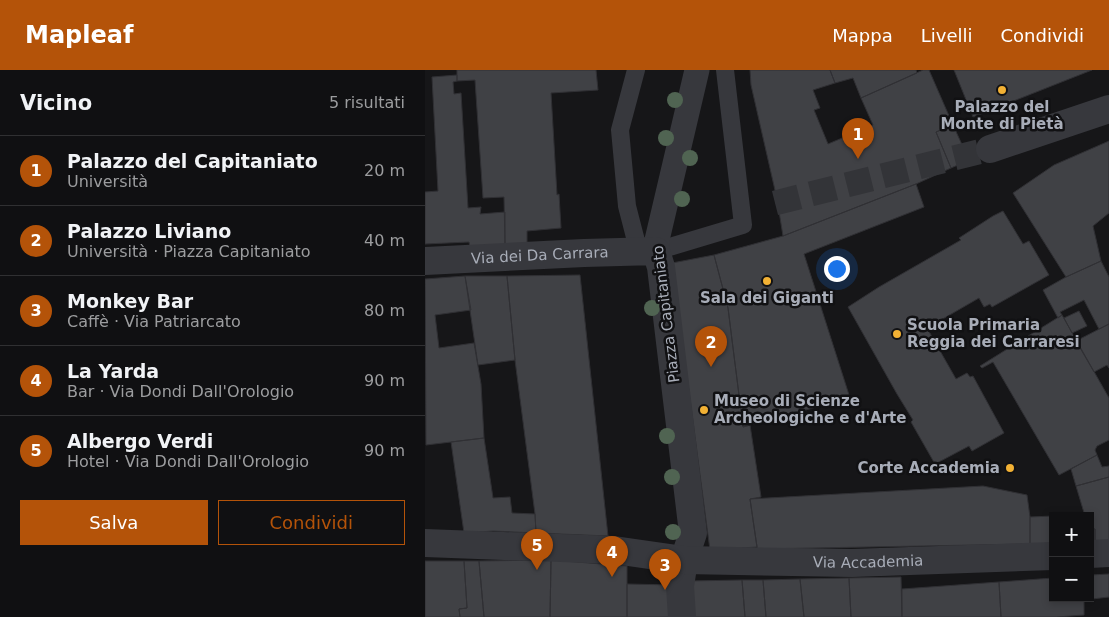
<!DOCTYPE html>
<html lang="it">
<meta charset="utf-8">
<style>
body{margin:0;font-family:"DejaVu Sans",sans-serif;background:#1e1e20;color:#f1f3f6}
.controls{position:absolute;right:15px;bottom:15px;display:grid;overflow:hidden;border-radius:0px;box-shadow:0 2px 8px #0003}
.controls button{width:45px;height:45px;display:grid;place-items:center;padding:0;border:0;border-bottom:1px solid #303032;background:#101012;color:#f1f3f6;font:25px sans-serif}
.you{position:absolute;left:411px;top:198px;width:18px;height:18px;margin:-12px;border:4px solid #fff;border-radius:50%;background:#1a73e8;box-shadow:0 0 0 8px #1a73e833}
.badge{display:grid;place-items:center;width:32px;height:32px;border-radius:50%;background:#b45309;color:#fff;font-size:16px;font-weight:700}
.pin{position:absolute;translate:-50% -41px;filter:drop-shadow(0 1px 2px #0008)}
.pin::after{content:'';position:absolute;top:26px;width:18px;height:15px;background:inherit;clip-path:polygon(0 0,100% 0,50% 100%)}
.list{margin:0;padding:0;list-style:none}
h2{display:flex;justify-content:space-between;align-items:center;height:65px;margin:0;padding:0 20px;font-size:21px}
h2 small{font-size:16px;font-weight:400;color:#9c9d9f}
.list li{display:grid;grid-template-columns:32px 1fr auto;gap:15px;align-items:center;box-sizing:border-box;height:70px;padding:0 20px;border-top:1px solid #303032}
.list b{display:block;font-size:19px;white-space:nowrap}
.list p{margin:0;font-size:16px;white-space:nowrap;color:#9c9d9f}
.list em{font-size:16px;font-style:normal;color:#9c9d9f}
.actions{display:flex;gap:10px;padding:15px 20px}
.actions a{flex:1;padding:11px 0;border:1px solid #b45309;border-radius:0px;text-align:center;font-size:18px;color:#b45309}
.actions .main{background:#b45309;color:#fff}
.map{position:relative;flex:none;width:684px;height:547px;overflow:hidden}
header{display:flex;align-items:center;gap:30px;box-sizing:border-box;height:70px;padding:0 25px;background:#b45309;color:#fff}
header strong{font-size:24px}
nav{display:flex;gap:28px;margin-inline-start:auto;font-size:18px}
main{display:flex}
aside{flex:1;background:#101012}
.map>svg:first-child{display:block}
</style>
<header>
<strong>Mapleaf</strong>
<nav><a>Mappa</a><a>Livelli</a><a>Condividi</a></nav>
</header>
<main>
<aside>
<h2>Vicino<small>5 risultati</small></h2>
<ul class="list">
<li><span class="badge">1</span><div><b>Palazzo del Capitaniato</b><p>Università</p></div><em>20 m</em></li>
<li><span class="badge">2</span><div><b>Palazzo Liviano</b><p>Università · Piazza Capitaniato</p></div><em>40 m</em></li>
<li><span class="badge">3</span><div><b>Monkey Bar</b><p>Caffè · Via Patriarcato</p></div><em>80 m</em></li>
<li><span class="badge">4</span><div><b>La Yarda</b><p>Bar · Via Dondi Dall'Orologio</p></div><em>90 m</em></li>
<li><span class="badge">5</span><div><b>Albergo Verdi</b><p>Hotel · Via Dondi Dall'Orologio</p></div><em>90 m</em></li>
</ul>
<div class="actions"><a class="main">Salva</a><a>Condividi</a></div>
</aside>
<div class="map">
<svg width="684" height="547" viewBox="0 0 684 547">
<rect width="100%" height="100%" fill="#161618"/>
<path fill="#404145" stroke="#303034" d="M 32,0 L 171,0 L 173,20 L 126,23 L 132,125 L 134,124 L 136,158 L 102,161 L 102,174 L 80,175 L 79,127 L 58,128 L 50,10 L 32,11 Z
M 325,0 L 405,0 L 410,13 L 388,20 L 395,38 L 389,40 L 403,74 L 448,55 L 436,28 L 498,0 L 504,0 L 528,55 L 511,62 L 526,98 L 491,114 L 358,166 L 352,129 L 326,15 Z
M 405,0 L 491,0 L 492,3 L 436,28 L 428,8 L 410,13 Z
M 529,0 L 667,0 L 548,47 Z
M 32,5 L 32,11 L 28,12 L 29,24 L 36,23 L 43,138 L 56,137 L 55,144 L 80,142 L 80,175 L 45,177 L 44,172 L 0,174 L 0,122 L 13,121 L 7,7 Z
M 528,55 L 544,90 L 526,98 L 511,62 Z
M 684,71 L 684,143 L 668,156 L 676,191 L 641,207 L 588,123 L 629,95 Z
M 491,114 L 499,137 L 379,184 L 425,328 L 318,357 L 303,238 L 289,185 L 358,166 Z
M 578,141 L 598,174 L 604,171 L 624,205 L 567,237 L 565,234 L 559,237 L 554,228 L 502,258 L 531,309 L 542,303 L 545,307 L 548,306 L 579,363 L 547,381 L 544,376 L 510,394 L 486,352 L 488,350 L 472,324 L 423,237 L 454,217 L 536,170 L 534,168 L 568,146 Z
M 289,185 L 303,238 L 318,357 L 325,355 L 336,427 L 325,429 L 332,477 L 285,480 L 247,193 Z
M 676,191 L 684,207 L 684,254 L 674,259 L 659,230 L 635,242 L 637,245 L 633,248 L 618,220 L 641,207 Z
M 155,205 L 183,466 L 111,463 L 110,444 L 90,290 L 82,206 Z
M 40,206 L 46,240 L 10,245 L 14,278 L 49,273 L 56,314 L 59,368 L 1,375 L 0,209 Z
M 40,206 L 82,206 L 90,290 L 53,295 Z
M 654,241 L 662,256 L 647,263 L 639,248 Z
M 637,245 L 684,328 L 684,370 L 672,376 L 670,380 L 672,385 L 634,405 L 568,292 L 557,298 L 555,296 Z
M 684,254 L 684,298 L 682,295 L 669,302 L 651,271 Z
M 59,368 L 68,428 L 85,427 L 87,443 L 110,444 L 111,463 L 68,461 L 39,463 L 26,372 Z
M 672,385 L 677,397 L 684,396 L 684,407 L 651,416 L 646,399 Z
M 684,407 L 684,473 L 670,473 L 670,459 L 665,459 L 665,446 L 660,446 L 651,416 Z
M 558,416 L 602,425 L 605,447 L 605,474 L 334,479 L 332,477 L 325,429 Z
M 628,446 L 628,474 L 605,474 L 605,447 Z
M 665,459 L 670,459 L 670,473 L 665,473 Z
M 122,490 L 126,490 L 125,547 L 59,547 L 54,491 Z
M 126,490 L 202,496 L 202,547 L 125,547 Z
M 0,491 L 39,491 L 42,538 L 34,539 L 35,547 L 0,547 Z
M 39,491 L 54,491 L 59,547 L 35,547 L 34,539 L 42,538 Z
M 684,504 L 684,527 L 659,530 L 659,545 L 632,547 L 576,547 L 574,512 L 628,508 L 628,528 L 665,528 L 665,505 Z
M 476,507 L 477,547 L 426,547 L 424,508 Z
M 424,508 L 426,547 L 379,547 L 375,509 Z
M 375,509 L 379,547 L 341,547 L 338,510 Z
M 317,510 L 320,547 L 267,547 L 264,511 Z
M 317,510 L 338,510 L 341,547 L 320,547 Z
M 574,512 L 576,547 L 477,547 L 477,519 Z
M 202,514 L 247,515 L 249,547 L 202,547 Z"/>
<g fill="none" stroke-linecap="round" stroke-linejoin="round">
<path stroke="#333438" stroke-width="25" stroke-dasharray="25 12" stroke-linecap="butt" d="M 350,133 L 565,79"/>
<path stroke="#37383d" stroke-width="18" d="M 211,0 L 195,60 L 202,136 L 211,171 L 212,182
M 231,181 L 318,155 L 300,0"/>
<path stroke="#37383d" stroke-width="25" d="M 231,181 L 232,170 L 272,0"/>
<g stroke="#37383d" stroke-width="28">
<path d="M 565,79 L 684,39"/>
<path id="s1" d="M 0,191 L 159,183 L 231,181 L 236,197 L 268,463 L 259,490 L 255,516 L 257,547"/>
<path id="s2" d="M 0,473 L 189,480 L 259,490 L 427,493 L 628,486"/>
<path d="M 665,484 L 684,483"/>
</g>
</g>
<g fill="#506452">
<circle cx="250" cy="30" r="8"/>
<circle cx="241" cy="68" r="8"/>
<circle cx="265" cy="88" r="8"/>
<circle cx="257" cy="129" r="8"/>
<circle cx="227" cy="238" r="8"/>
<circle cx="242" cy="366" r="8"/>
<circle cx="247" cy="407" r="8"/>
<circle cx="248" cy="462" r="8"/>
</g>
<g fill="#f2b134" stroke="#111113" stroke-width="2">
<circle cx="577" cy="20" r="5"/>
<circle cx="342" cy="211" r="5"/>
<circle cx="472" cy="264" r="5"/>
<circle cx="279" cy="340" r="5"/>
<circle cx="585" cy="398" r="5"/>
</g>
<g text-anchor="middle" stroke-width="5" stroke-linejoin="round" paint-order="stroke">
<g font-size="15" font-weight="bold" fill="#a8adb8" stroke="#111113">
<text x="577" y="42">Palazzo del<tspan x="577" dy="17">Monte di Pietà</tspan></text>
<text x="342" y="233">Sala dei Giganti</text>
<text x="482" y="260" text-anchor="start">Scuola Primaria<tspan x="482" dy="17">Reggia dei Carraresi</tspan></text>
<text x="289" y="336" text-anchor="start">Museo di Scienze<tspan x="289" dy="17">Archeologiche e d'Arte</tspan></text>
<text x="575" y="403" text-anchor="end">Corte Accademia</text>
</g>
<g font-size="15" fill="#a8adb8" stroke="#111113">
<text dy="5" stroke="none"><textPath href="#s1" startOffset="115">Via dei Da Carrara</textPath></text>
<text transform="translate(241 244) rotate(-97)" y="5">Piazza Capitaniato</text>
<text dy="5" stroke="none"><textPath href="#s2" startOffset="444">Via Accademia</textPath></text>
</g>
</g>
</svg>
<div class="controls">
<button>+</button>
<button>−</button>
</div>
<div class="you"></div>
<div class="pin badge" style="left:433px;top:89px">1</div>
<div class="pin badge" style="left:286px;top:297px">2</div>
<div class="pin badge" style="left:240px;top:520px">3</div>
<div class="pin badge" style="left:187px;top:507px">4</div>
<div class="pin badge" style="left:112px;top:500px">5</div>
</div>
</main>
